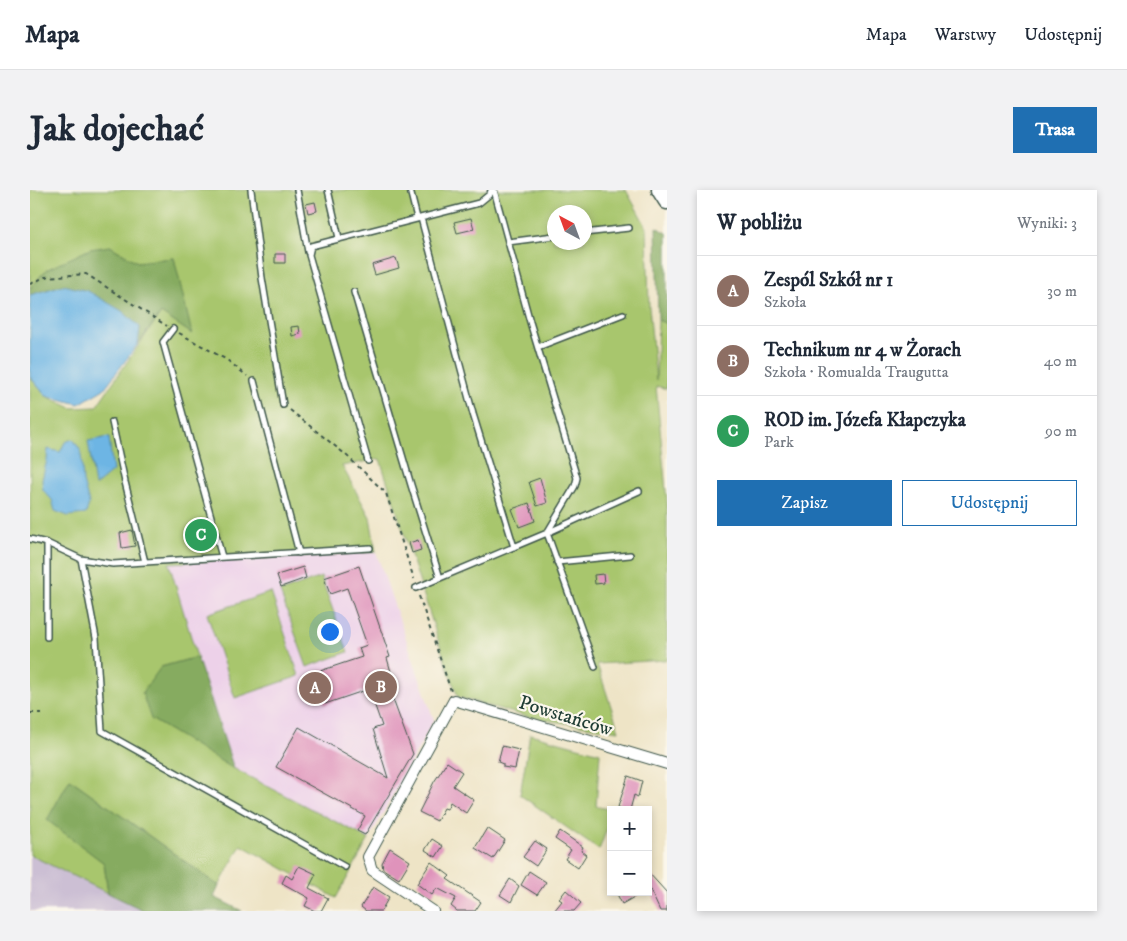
<!DOCTYPE html>
<html lang="pl">
<meta charset="utf-8">
<style>
body{margin:0;font-family:"IM FELL DW Pica",serif;background:#f2f2f3;color:#1f2937}
.controls{position:absolute;right:15px;bottom:15px;display:grid;overflow:hidden;border-radius:0px;box-shadow:0 2px 8px #0003}
.controls button{width:45px;height:45px;display:grid;place-items:center;padding:0;border:0;border-bottom:1px solid #e0e1e3;background:#fff;color:#1f2937;font:25px sans-serif}
.compass{position:absolute;left:517px;top:15px;width:45px;height:45px;border-radius:50%;background:#fff;box-shadow:0 2px 8px #0003;rotate:319deg}
.you{position:absolute;left:299px;top:441px;width:18px;height:18px;margin:-12px;border:4px solid #fff;border-radius:50%;background:#1a73e8;box-shadow:0 0 0 8px #1a73e833}
.badge{display:grid;place-items:center;width:32px;height:32px;border-radius:50%;background:#1f6fb2;color:#fff;font-size:16px;font-weight:700}
.pin{position:absolute;translate:-50% -50%;border:2px solid #fff;box-shadow:0 1px 5px #0006}
.list{margin:0;padding:0;list-style:none}
h2{display:flex;justify-content:space-between;align-items:center;height:65px;margin:0;padding:0 20px;font-size:21px}
h2 small{font-size:16px;font-weight:400;color:#747a83}
.list li{display:grid;grid-template-columns:32px 1fr auto;gap:15px;align-items:center;box-sizing:border-box;height:70px;padding:0 20px;border-top:1px solid #e0e1e3}
.list b{display:block;font-size:19px;white-space:nowrap}
.list p{margin:0;font-size:16px;white-space:nowrap;color:#747a83}
.list em{font-size:16px;font-style:normal;color:#747a83}
.actions{display:flex;gap:10px;padding:15px 20px}
.actions a{flex:1;padding:11px 0;border:1px solid #1f6fb2;border-radius:0px;text-align:center;font-size:18px;color:#1f6fb2}
.actions .main{background:#1f6fb2;color:#fff}
.map{position:relative;flex:none;width:637px;height:721px;overflow:hidden;border-radius:0px}
header{display:flex;align-items:center;gap:30px;box-sizing:border-box;height:70px;padding:0 25px;background:#fff;border-bottom:1px solid #e0e1e3}
header strong{font-size:24px}
nav{display:flex;gap:28px;margin-inline-start:auto;font-size:18px}
.intro{display:flex;align-items:center;justify-content:space-between;box-sizing:border-box;height:120px;padding:0 30px}
h1{margin:0;font-size:35px}
.button{padding:12px 22px;border-radius:0px;background:#1f6fb2;color:#fff;font-size:18px;font-weight:700}
main{display:flex;gap:30px;padding:0 30px}
aside{flex:1;background:#fff;border-radius:0px;box-shadow:0 2px 8px #0003}
.map>svg:first-child{display:block}
</style>
<header>
<strong>Mapa</strong>
<nav><a>Mapa</a><a>Warstwy</a><a>Udostępnij</a></nav>
</header>
<div class="intro"><h1>Jak dojechać</h1><a class="button">Trasa</a></div>
<main>
<div class="map">
<svg width="637" height="721" viewBox="0 0 637 721">
<rect width="100%" height="100%" fill="#fbf7ec"/>
<filter id="ink" filterUnits="userSpaceOnUse"><feTurbulence type="fractalNoise" baseFrequency=".02" numOctaves="2"/><feDisplacementMap in="SourceGraphic" scale="10" xChannelSelector="R" yChannelSelector="G"/><feConvolveMatrix kernelMatrix="1 2 1 2 8 2 1 2 1" color-interpolation-filters="sRGB"/></filter>
<filter id="wash" filterUnits="userSpaceOnUse"><feTurbulence type="fractalNoise" baseFrequency=".0096" numOctaves="4" result="noise"/><feDisplacementMap in="SourceGraphic" scale="20" xChannelSelector="R" yChannelSelector="G"/><feGaussianBlur stdDeviation="1.12" result="paint"/><feColorMatrix in="noise" values="0 0 0 0 0 0 0 0 0 0 0 0 0 0 0 0 0 1.4 0 .05"/><feComposite in="paint" operator="in"/></filter>
<g filter="url(#wash)">
<rect width="100%" height="100%" fill="#eee4c6"/>
<path fill="#edd1e9" d="M 346,362 L 404,530 L 339,649 L 204,579 L 167,467 L 138,373 Z"/>
<path fill="#ccbfd4" d="M 0,665 L 78,703 L 115,721 L 0,721 Z"/>
<path fill="#a8c66d" stroke="#648250" fill-rule="evenodd" d="M 0,0 L 596,0 L 617,38 L 619,117 L 626,190 L 628,130 L 637,134 L 637,199 L 626,196 L 637,312 L 637,470 L 567,474 L 589,541 L 502,528 L 428,507 L 414,468 L 350,269 L 312,276 L 340,327 L 346,362 L 139,373 L 167,467 L 131,477 L 121,529 L 212,583 L 339,649 L 306,708 L 211,655 L 189,696 L 40,589 L 18,630 L 74,673 L 78,703 L 0,665 L 0,187 L 16,206 L 42,218 L 66,217 L 131,123 L 161,143 L 144,68 L 107,72 L 80,56 L 16,80 L 0,98 ZM 524,22 L 554,22 L 554,52 L 524,52 Z
M 291,387 L 318,462 L 277,477 L 250,402 Z
M 241,402 L 269,486 L 205,508 L 177,424 Z
M 500,544 L 570,563 L 566,616 L 581,620 L 581,628 L 569,660 L 490,605 Z"/>
<path fill="#86ab60" stroke="#52744a" d="M 626,37 L 637,43 L 637,134 L 628,130 Z
M 80,56 L 107,72 L 144,68 L 162,144 L 131,123 L 108,154 L 110,137 L 33,95 L 0,105 L 0,98 L 16,80 L 60,59 Z
M 167,467 L 204,579 L 121,529 L 112,503 L 131,477 Z
M 40,589 L 189,696 L 184,707 L 212,721 L 115,721 L 78,703 L 74,673 L 17,630 Z"/>
<path fill="#6db5e4" stroke="#46798c" d="M 33,95 L 58,101 L 92,121 L 110,137 L 108,154 L 74,199 L 49,214 L 16,206 L 0,187 L 0,105 Z
M 79,247 L 83,281 L 65,296 L 58,251 Z
M 43,249 L 51,261 L 53,291 L 59,313 L 56,324 L 38,326 L 25,321 L 22,310 L 13,300 L 12,290 L 17,270 L 18,259 L 30,262 L 35,252 Z"/>
<g id="blocks">
<path fill="#df93bb" d="M 285,12 L 287,21 L 278,23 L 276,14 Z
M 441,28 L 444,39 L 427,43 L 424,32 Z
M 245,64 L 255,64 L 255,73 L 245,73 Z
M 366,68 L 369,78 L 345,85 L 342,75 Z
M 269,136 L 270,144 L 262,146 L 261,137 Z
M 510,288 L 517,313 L 507,316 L 499,292 Z
M 499,313 L 505,331 L 489,337 L 482,319 Z
M 102,340 L 105,356 L 92,358 L 90,343 Z
M 388,350 L 391,360 L 382,363 L 379,353 Z
M 329,376 L 360,467 L 357,468 L 361,482 L 354,485 L 383,564 L 335,645 L 327,641 L 335,626 L 246,577 L 269,537 L 358,588 L 343,539 L 352,536 L 339,499 L 295,514 L 284,483 L 332,467 L 329,458 L 337,455 L 317,398 L 300,404 L 294,388 Z
M 273,377 L 276,388 L 251,397 L 247,385 Z
M 573,384 L 574,393 L 565,394 L 564,385 Z
M 472,556 L 489,560 L 485,579 L 473,577 L 473,574 L 468,572 Z
M 417,572 L 432,582 L 423,596 L 444,610 L 436,623 L 420,612 L 417,619 L 414,618 L 407,631 L 389,622 L 404,592 Z
M 598,586 L 612,591 L 608,607 L 604,605 L 600,620 L 595,620 L 588,617 Z
M 457,638 L 475,650 L 463,669 L 445,658 Z
M 530,641 L 553,657 L 551,661 L 556,665 L 548,678 L 535,669 L 541,660 L 525,649 Z
M 402,649 L 413,656 L 406,667 L 395,660 Z
M 505,651 L 517,659 L 506,676 L 493,667 Z
M 360,658 L 380,671 L 369,689 L 353,679 L 352,673 Z
M 401,672 L 420,686 L 417,689 L 451,712 L 445,721 L 427,721 L 421,716 L 426,708 L 407,698 L 402,705 L 387,694 Z
M 269,676 L 286,684 L 279,698 L 298,708 L 291,721 L 285,721 L 275,716 L 279,708 L 252,693 L 256,685 L 262,689 Z
M 499,681 L 516,692 L 507,705 L 491,695 Z
M 618,682 L 637,703 L 637,721 L 630,721 L 618,695 Z
M 480,689 L 489,696 L 481,712 L 470,705 Z
M 343,697 L 359,707 L 351,721 L 336,721 L 331,717 Z
M 536,700 L 551,713 L 544,721 L 524,721 L 532,711 L 529,709 Z
M 586,702 L 613,702 L 592,714 Z"/>
</g>
</g>
<g filter="url(#ink)">
<use href="#blocks" fill-opacity="0" stroke="#3e564a" stroke-width="1"/>
<g fill="none" stroke-linecap="round" stroke-linejoin="round">
<defs>
<path id="lane" d="M 221,0 L 232,88 L 253,215
M 267,0 L 278,62
M 298,0 L 309,48
M 380,0 L 387,28
M 464,0 L 500,132 L 547,288 L 545,296 L 517,343
M 391,28 L 443,224 L 484,357
M 554,43 L 599,38
M 478,52 L 524,46
M 324,102 L 381,295 L 410,388
M 143,139 L 133,152 L 192,367
M 508,157 L 593,124
M 224,191 L 269,363
M 82,232 L 95,292 L 115,372
M 338,271 L 279,65 L 281,56 L 449,13 L 460,4 L 461,0
M 517,343 L 609,301
M 0,349 L 17,353 L 51,369 L 83,374 L 340,358
M 17,353 L 17,447
M 51,369 L 66,448 L 72,541 L 315,677
M 527,372 L 600,365
M 386,398 L 517,343 L 565,477"/>
<path id="street" d="M 403,721 L 342,680 L 338,667 L 424,510 L 637,574"/>
<path id="primary" d="M 630,0 L 637,11"/>
</defs>
<use href="#lane" stroke="#3e564a" stroke-width="8"/>
<use href="#street" stroke="#3e564a" stroke-width="12"/>
<use href="#primary" stroke="#3e564a" stroke-width="19"/>
<path stroke="#3e564a" stroke-width="2" stroke-dasharray="4 4" stroke-linecap="butt" d="M 0,94 L 15,87 L 56,84 L 137,136
M 149,143 L 197,170 L 217,186
M 260,220 L 316,265 L 356,303 L 384,389
M 389,406 L 421,501
M 0,523 L 12,523"/>
<use href="#lane" stroke="#fff" stroke-width="5"/>
<use href="#street" stroke="#fff" stroke-width="10"/>
<use href="#primary" stroke="#fff" stroke-width="16"/>
</g>
</g>
<g text-anchor="middle" stroke-width="4.5" stroke-linejoin="round" paint-order="stroke">
<g font-size="20" fill="#1f3d34" stroke="#fbf7ec">
<text transform="translate(536 525) rotate(17)" y="7">Powstańców</text>
</g>
</g>
</svg>
<div class="controls">
<button>+</button>
<button>−</button>
</div>
<svg class="compass" viewBox="-18 -18 36 36"><path d="M0-13l5 13h-10z" fill="#e53935"/><path d="M0 13l5-13h-10z" fill="#747a83"/></svg>
<div class="you"></div>
<div class="pin badge" style="left:285px;top:498px;background:#8d6e63">A</div>
<div class="pin badge" style="left:351px;top:497px;background:#8d6e63">B</div>
<div class="pin badge" style="left:171px;top:345px;background:#2e9e5b">C</div>
</div>
<aside>
<h2>W pobliżu<small>Wyniki: 3</small></h2>
<ul class="list">
<li><span class="badge" style="background:#8d6e63">A</span><div><b>Zespól Szkół nr 1</b><p>Szkoła</p></div><em>30 m</em></li>
<li><span class="badge" style="background:#8d6e63">B</span><div><b>Technikum nr 4 w Żorach</b><p>Szkoła · Romualda Traugutta</p></div><em>40 m</em></li>
<li><span class="badge" style="background:#2e9e5b">C</span><div><b>ROD im. Józefa Kłapczyka</b><p>Park</p></div><em>90 m</em></li>
</ul>
<div class="actions"><a class="main">Zapisz</a><a>Udostępnij</a></div>
</aside>
</main>
